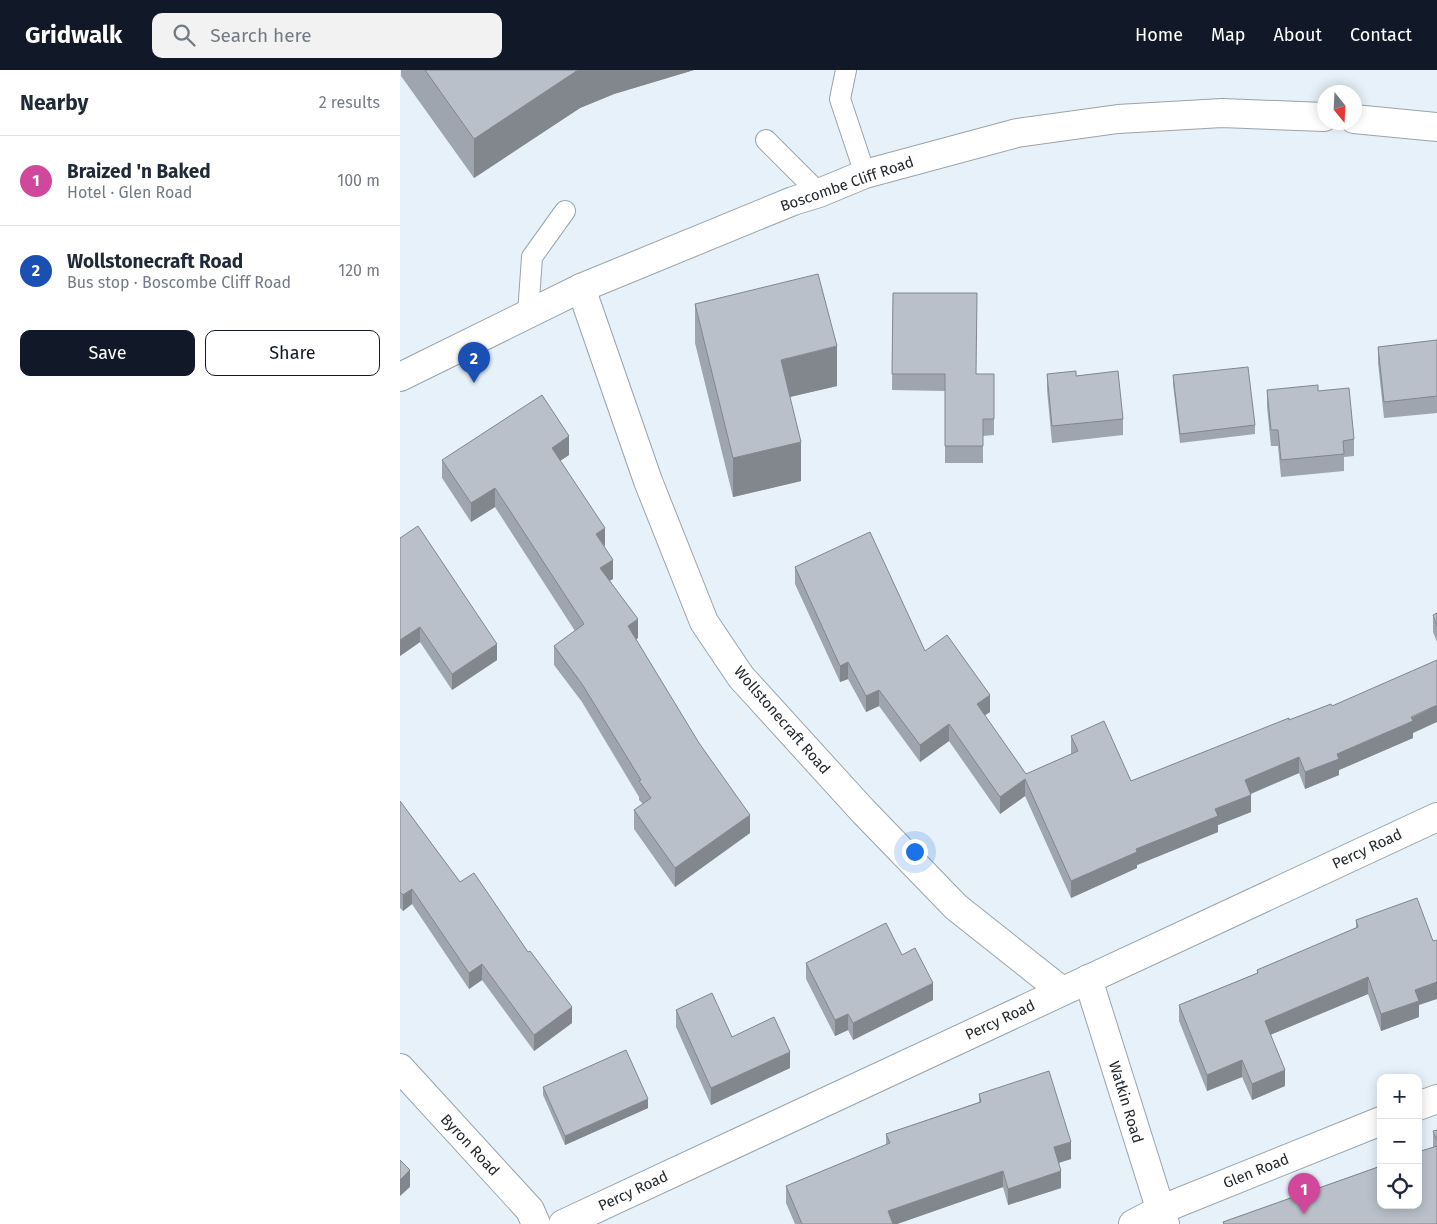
<!DOCTYPE html>
<meta charset="utf-8">
<style>
body{margin:0;font-family:"Fira Sans",sans-serif;background:#f2f2f3;color:#1f2937}
.controls{position:absolute;right:15px;bottom:15px;display:grid;overflow:hidden;border-radius:10px;box-shadow:0 2px 12px #0003}
.controls button{width:45px;height:45px;display:grid;place-items:center;padding:0;border:0;border-bottom:1px solid #e0e1e3;background:#fff;color:#1f2937;font:25px sans-serif}
.compass{position:absolute;left:917px;top:15px;width:45px;height:45px;border-radius:50%;background:#fff;box-shadow:0 2px 12px #0003;rotate:162deg}
.you{position:absolute;left:514px;top:781px;width:18px;height:18px;margin:-12px;border:4px solid #fff;border-radius:50%;background:#1a73e8;box-shadow:0 0 0 8px #1a73e833}
.badge{display:grid;place-items:center;width:32px;height:32px;border-radius:50%;background:#111827;color:#fff;font-size:16px;font-weight:700}
.pin{position:absolute;translate:-50% -41px;filter:drop-shadow(0 1px 2px #0008)}
.pin::after{content:'';position:absolute;top:26px;width:18px;height:15px;background:inherit;clip-path:polygon(0 0,100% 0,50% 100%)}
.list{margin:0;padding:0;list-style:none}
h2{display:flex;justify-content:space-between;align-items:center;height:65px;margin:0;padding:0 20px;font-size:21px}
h2 small{font-size:16px;font-weight:400;color:#747a83}
.list li{display:grid;grid-template-columns:32px 1fr auto;gap:15px;align-items:center;box-sizing:border-box;height:90px;padding:0 20px;border-top:1px solid #e0e1e3}
.list b{display:block;font-size:19px;white-space:nowrap}
.list p{margin:0;font-size:16px;white-space:nowrap;color:#747a83}
.list em{font-size:16px;font-style:normal;color:#747a83}
.actions{display:flex;gap:10px;padding:15px 20px}
.actions a{flex:1;padding:11px 0;border:1px solid #111827;border-radius:10px;text-align:center;font-size:18px;color:#111827}
.actions .main{background:#111827;color:#fff}
.icon{flex:none;width:28px;height:28px;fill:none;stroke:currentColor;stroke-width:2;stroke-linecap:round;stroke-linejoin:round}
.map{position:relative;flex:none;width:1037px;height:1154px;overflow:hidden}
header{display:flex;align-items:center;gap:30px;box-sizing:border-box;height:70px;padding:0 25px;background:#111827;color:#fff}
header strong{font-size:24px}
nav{display:flex;gap:28px;margin-inline-start:auto;font-size:18px}
.search{width:350px;height:45px;background:#f2f2f3;display:flex;align-items:center;gap:12px;box-sizing:border-box;padding:0 18px;border-radius:10px;color:#747a83;font-size:19px}
main{display:flex}
aside{flex:1;background:#fff}
.map>svg:first-child{display:block}
</style>
<header>
<strong>Gridwalk</strong>
<div class="search"><svg class="icon" aria-label="search" viewBox="0 0 24 24"><circle cx="10" cy="10" r="6"/><path d="M15 15l6 6"/></svg>Search here</div>
<nav><a>Home</a><a>Map</a><a>About</a><a>Contact</a></nav>
</header>
<main>
<aside>
<h2>Nearby<small>2 results</small></h2>
<ul class="list">
<li><span class="badge" style="background:#d1479c">1</span><div><b>Braized 'n Baked</b><p>Hotel · Glen Road</p></div><em>100 m</em></li>
<li><span class="badge" style="background:#1a4fb4">2</span><div><b>Wollstonecraft Road</b><p>Bus stop · Boscombe Cliff Road</p></div><em>120 m</em></li>
</ul>
<div class="actions"><a class="main">Save</a><a>Share</a></div>
</aside>
<div class="map">
<svg width="1037" height="1154" viewBox="0 0 1037 1154">
<rect width="100%" height="100%" fill="#e6f1f9"/>
<g fill="none" stroke-linecap="round" stroke-linejoin="round">
<defs>
<path id="service" d="M 446,0 L 440,29 L 465,104
M 366,70 L 419,123
M 128,244 L 132,187 L 165,141"/>
<path id="minor" d="M 181,218 L 248,411 L 304,552 L 341,607 L 463,741 L 556,837 L 662,921
M 688,909 L 765,1154
M 0,998 L 130,1140 L 136,1154
M 1018,1036 L 1037,1029
M 733,1154 L 760,1140 L 981,1051"/>
<path id="tertiary" d="M 954,49 L 1037,57
M 0,307 L 181,218 L 393,131 L 419,123 L 465,104 L 617,63 L 718,49 L 822,43 L 924,47
M 163,1154 L 1037,747"/>
</defs>
<use href="#service" stroke="#99a4ab" stroke-width="22"/>
<use href="#minor" stroke="#99a4ab" stroke-width="30"/>
<use href="#tertiary" stroke="#99a4ab" stroke-width="30"/>
<use href="#service" stroke="#fff" stroke-width="20"/>
<use href="#minor" stroke="#fff" stroke-width="28"/>
<use href="#tertiary" stroke="#fff" stroke-width="28"/>
</g>
<path fill="#9fa5ae" d="M 1,0 L 294,0 L 214,24 L 180,38 L 74,108 L 1,6 Z
M 493,223 L 577,304 L 594,304 L 594,365 L 583,366 L 583,393 L 545,393 L 545,321 L 492,320 Z
M 295,234 L 437,316 L 390,327 L 401,411 L 333,427 L 295,273 Z
M 1037,270 L 1037,343 L 984,348 L 978,293 L 978,277 Z
M 647,304 L 676,306 L 723,349 L 723,365 L 652,373 L 647,320 Z
M 773,305 L 855,355 L 855,364 L 780,373 L 773,314 Z
M 867,320 L 918,321 L 954,369 L 954,386 L 944,387 L 944,401 L 881,407 L 878,376 L 871,376 L 867,337 Z
M 169,385 L 160,391 L 204,477 L 213,509 L 210,510 L 238,568 L 236,569 L 350,763 L 275,817 L 234,759 L 234,740 L 243,734 L 239,730 L 239,727 L 182,632 L 154,595 L 154,576 L 175,561 L 95,437 L 71,452 L 42,408 L 42,390 Z
M 0,468 L 97,590 L 52,620 L 20,572 L 0,586 Z
M 395,497 L 525,581 L 590,642 L 584,645 L 626,704 L 671,684 L 671,666 L 731,711 L 889,650 L 932,636 L 1013,663 L 1013,668 L 939,700 L 939,705 L 905,719 L 899,703 L 851,724 L 851,742 L 818,755 L 818,762 L 737,795 L 737,798 L 671,828 L 625,726 L 600,744 L 549,671 L 520,692 L 479,636 L 466,642 L 448,609 L 440,612 L 395,514 Z
M 1037,543 L 1037,572 L 1033,562 L 1033,545 Z
M 0,731 L 60,812 L 172,953 L 134,981 L 82,910 L 69,919 L 12,834 L 3,841 L 0,838 Z
M 956,850 L 1019,935 L 1019,947 L 981,961 L 968,924 L 870,965 L 885,1016 L 852,1030 L 842,1007 L 807,1021 L 779,951 L 779,935 L 857,903 L 857,900 L 956,858 Z
M 502,885 L 533,930 L 453,970 L 448,960 L 435,966 L 406,909 L 406,893 Z
M 276,940 L 332,967 L 390,998 L 311,1035 L 276,957 Z
M 143,1017 L 248,1038 L 165,1075 L 143,1025 Z
M 579,1024 L 671,1089 L 659,1093 L 661,1118 L 608,1135 L 603,1117 L 497,1154 L 395,1154 L 386,1133 L 386,1116 L 486,1075 L 486,1064 L 579,1032 Z
M 1037,1060 L 1037,1154 L 823,1154 L 823,1152 L 1033,1077 L 1033,1061 Z"/>
<path fill="#82868d" d="M 178,0 L 294,0 L 214,24 L 180,38 L 74,108 L 74,69 Z
M 437,276 L 437,316 L 381,329 L 381,290 Z
M 169,366 L 169,385 L 152,396 L 152,378 Z
M 401,372 L 401,411 L 333,427 L 333,388 Z
M 95,418 L 95,437 L 71,452 L 71,433 Z
M 205,458 L 205,477 L 196,464 Z
M 213,490 L 213,509 L 200,516 L 200,498 Z
M 238,549 L 238,568 L 228,575 L 228,556 Z
M 20,557 L 20,572 L 0,586 L 0,570 Z
M 97,574 L 97,590 L 52,620 L 52,604 Z
M 448,592 L 448,609 L 440,612 L 440,596 Z
M 479,620 L 479,636 L 466,642 L 466,626 Z
M 590,625 L 590,642 L 577,651 L 577,634 Z
M 1037,635 L 1037,652 L 1013,663 L 1013,668 L 939,700 L 939,705 L 905,719 L 905,702 L 937,684 Z
M 549,654 L 549,671 L 520,692 L 520,675 Z
M 899,687 L 899,703 L 845,726 L 845,710 Z
M 625,709 L 625,726 L 600,744 L 600,727 Z
M 851,725 L 851,742 L 818,755 L 818,762 L 737,795 L 737,798 L 671,828 L 671,811 L 815,739 Z
M 350,745 L 350,763 L 275,817 L 275,798 Z
M 12,819 L 12,834 L 3,841 L 3,825 Z
M 82,894 L 82,910 L 69,919 L 69,903 Z
M 1037,902 L 1037,929 L 1019,935 L 1019,947 L 981,961 L 981,944 L 1015,920 Z
M 968,907 L 968,924 L 865,967 L 865,951 Z
M 533,913 L 533,930 L 453,970 L 453,953 Z
M 172,937 L 172,953 L 134,981 L 134,965 Z
M 448,944 L 448,960 L 435,966 L 435,950 Z
M 390,982 L 390,998 L 311,1035 L 311,1018 Z
M 842,990 L 842,1007 L 807,1021 L 807,1005 Z
M 885,1000 L 885,1016 L 852,1030 L 852,1014 Z
M 248,1029 L 248,1038 L 165,1075 L 165,1066 Z
M 671,1072 L 671,1089 L 654,1094 L 654,1077 Z
M 10,1100 L 10,1117 L 0,1126 L 0,1110 Z
M 603,1101 L 603,1117 L 497,1154 L 488,1154 L 488,1141 Z
M 661,1101 L 661,1118 L 608,1135 L 608,1119 Z"/>
<path fill="#b9c0ca" stroke="#82868d" d="M 25,0 L 178,0 L 74,69 Z
M 418,204 L 437,276 L 381,290 L 401,372 L 333,388 L 295,234 Z
M 493,223 L 577,223 L 576,304 L 594,304 L 594,349 L 583,349 L 583,376 L 545,376 L 545,304 L 492,304 Z
M 1037,270 L 1037,326 L 984,332 L 978,277 Z
M 848,297 L 855,355 L 780,364 L 773,305 Z
M 676,301 L 676,306 L 718,301 L 723,349 L 652,356 L 647,304 Z
M 918,315 L 918,321 L 949,318 L 954,369 L 943,371 L 944,384 L 881,390 L 878,360 L 871,360 L 867,320 Z
M 142,325 L 169,366 L 152,378 L 205,458 L 196,464 L 213,490 L 200,498 L 238,549 L 228,556 L 299,673 L 350,745 L 275,798 L 234,740 L 251,728 L 239,711 L 241,710 L 182,614 L 154,576 L 184,554 L 95,418 L 71,433 L 42,390 Z
M 18,456 L 97,574 L 52,604 L 20,557 L 0,570 L 0,468 Z
M 470,462 L 525,581 L 547,565 L 590,625 L 577,634 L 626,704 L 678,681 L 671,666 L 704,651 L 731,711 L 889,648 L 889,650 L 931,634 L 932,636 L 1037,590 L 1037,635 L 1011,647 L 1013,651 L 937,684 L 939,689 L 905,702 L 899,687 L 845,710 L 851,725 L 815,739 L 818,746 L 736,779 L 737,782 L 671,811 L 625,709 L 600,727 L 549,654 L 520,675 L 479,620 L 466,626 L 448,592 L 440,596 L 395,497 Z
M 1037,543 L 1037,556 L 1033,545 Z
M 0,731 L 60,812 L 74,803 L 128,882 L 130,881 L 172,937 L 134,965 L 82,894 L 69,903 L 12,819 L 3,825 L 0,822 Z
M 1017,828 L 1033,871 L 1037,870 L 1037,912 L 1015,920 L 1019,931 L 981,944 L 968,907 L 865,951 L 885,1000 L 852,1014 L 842,990 L 807,1005 L 779,935 L 858,903 L 857,900 L 958,857 L 956,850 Z
M 486,853 L 502,885 L 515,878 L 533,913 L 453,953 L 448,944 L 435,950 L 406,893 Z
M 312,923 L 332,967 L 374,947 L 390,982 L 311,1018 L 276,940 Z
M 226,980 L 248,1029 L 165,1066 L 143,1017 Z
M 649,1001 L 671,1072 L 654,1077 L 661,1101 L 608,1119 L 603,1101 L 488,1141 L 493,1154 L 402,1154 L 386,1116 L 490,1073 L 486,1064 L 581,1032 L 579,1024 Z
M 1037,1060 L 1037,1071 L 1033,1061 Z
M 1037,1076 L 1037,1154 L 824,1154 L 823,1152 L 981,1096 L 981,1135 L 1018,1135 L 1018,1082 Z
M 0,1090 L 10,1100 L 0,1110 Z"/>
<g text-anchor="middle" stroke-width="4" stroke-linejoin="round" paint-order="stroke">
<g font-size="15" fill="#25292c" stroke="#fff">
<text transform="translate(447 114) rotate(-19)" y="5">Boscombe Cliff Road</text>
<text transform="translate(382 650) rotate(49)" y="5">Wollstonecraft Road</text>
<text transform="translate(967 779) rotate(-25)" y="5">Percy Road</text>
<text transform="translate(600 950) rotate(-25)" y="5">Percy Road</text>
<text transform="translate(726 1032) rotate(73)" y="5">Watkin Road</text>
<text transform="translate(70 1075) rotate(47)" y="5">Byron Road</text>
<text transform="translate(856 1101) rotate(-22)" y="5">Glen Road</text>
<text transform="translate(233 1121) rotate(-25)" y="5">Percy Road</text>
</g>
</g>
</svg>
<div class="controls">
<button>+</button>
<button>−</button>
<button><svg class="icon" aria-label="locate" viewBox="0 0 24 24"><circle cx="12" cy="12" r="6"/><path d="M12 2v4M12 18v4M2 12h4M18 12h4"/></svg></button>
</div>
<svg class="compass" viewBox="-18 -18 36 36"><path d="M0-13l5 13h-10z" fill="#e53935"/><path d="M0 13l5-13h-10z" fill="#747a83"/></svg>
<div class="you"></div>
<div class="pin badge" style="left:904px;top:1144px;background:#d1479c">1</div>
<div class="pin badge" style="left:74px;top:313px;background:#1a4fb4">2</div>
</div>
</main>
